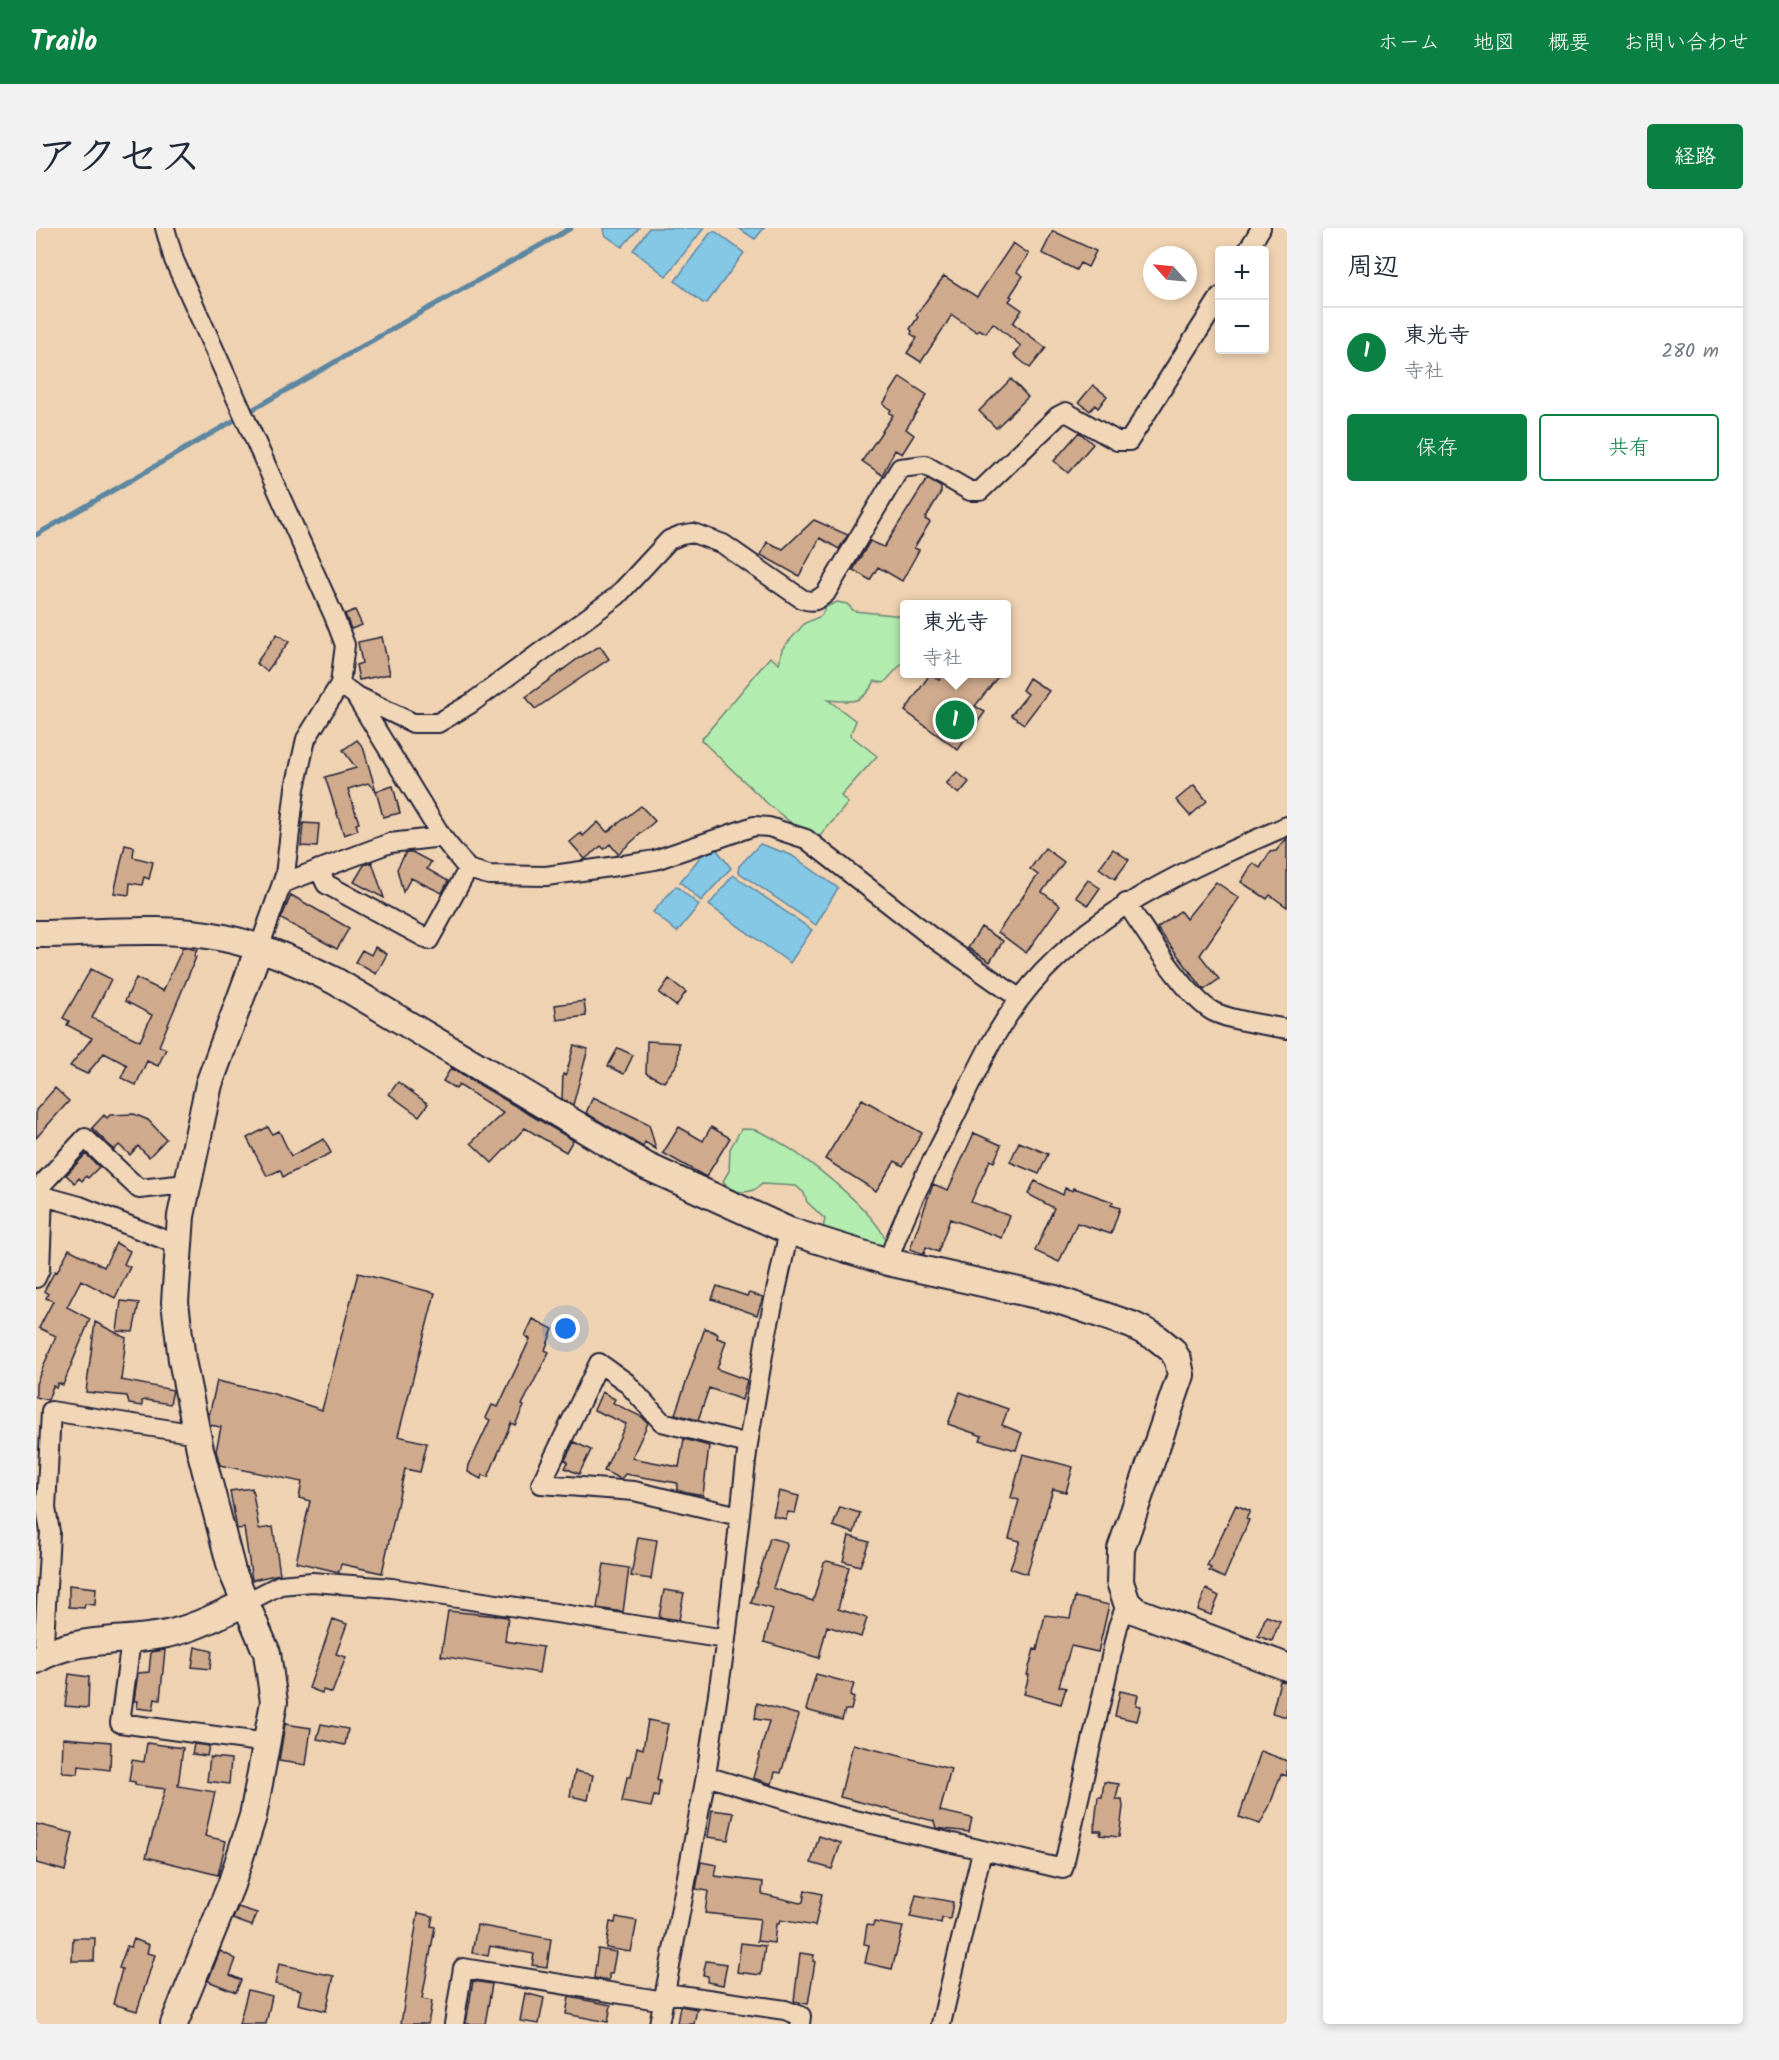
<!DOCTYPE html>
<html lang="ja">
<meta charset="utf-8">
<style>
body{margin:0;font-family:Kalam,"Klee One",sans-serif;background:#f2f2f3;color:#1f2937}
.controls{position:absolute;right:18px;top:18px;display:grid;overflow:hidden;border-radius:6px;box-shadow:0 3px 9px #0003}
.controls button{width:54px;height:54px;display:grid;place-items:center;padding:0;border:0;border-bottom:2px solid #e0e1e3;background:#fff;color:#1f2937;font:30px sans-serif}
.compass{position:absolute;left:1107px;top:18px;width:54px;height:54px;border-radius:50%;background:#fff;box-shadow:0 3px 9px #0003;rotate:297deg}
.you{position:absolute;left:530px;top:1101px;width:21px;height:21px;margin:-15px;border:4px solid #fff;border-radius:50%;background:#1a73e8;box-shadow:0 0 0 9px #1a73e833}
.badge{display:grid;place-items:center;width:39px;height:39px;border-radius:50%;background:#0b8043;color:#fff;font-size:20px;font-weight:700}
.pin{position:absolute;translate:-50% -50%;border:3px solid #fff;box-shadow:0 2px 6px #0006}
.popup{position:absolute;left:864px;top:372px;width:111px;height:78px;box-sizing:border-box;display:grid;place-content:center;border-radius:6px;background:#fff;filter:drop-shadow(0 2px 4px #0005);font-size:20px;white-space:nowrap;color:#747a83}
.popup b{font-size:22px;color:#1f2937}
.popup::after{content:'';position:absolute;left:50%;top:100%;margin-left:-12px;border:12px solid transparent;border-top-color:#fff}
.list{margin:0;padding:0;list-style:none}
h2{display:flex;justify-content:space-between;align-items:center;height:78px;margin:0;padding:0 24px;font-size:26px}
h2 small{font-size:20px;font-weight:400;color:#747a83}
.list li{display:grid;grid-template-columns:39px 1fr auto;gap:18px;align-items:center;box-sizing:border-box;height:90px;padding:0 24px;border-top:2px solid #e0e1e3}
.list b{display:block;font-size:22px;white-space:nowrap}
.list p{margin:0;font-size:20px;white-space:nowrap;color:#747a83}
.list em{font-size:20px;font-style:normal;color:#747a83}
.actions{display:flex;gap:12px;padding:18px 24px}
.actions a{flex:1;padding:14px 0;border:2px solid #0b8043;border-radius:6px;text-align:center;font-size:21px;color:#0b8043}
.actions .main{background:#0b8043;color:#fff}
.map{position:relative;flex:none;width:1251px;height:1796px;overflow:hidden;border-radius:6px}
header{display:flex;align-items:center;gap:36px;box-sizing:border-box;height:84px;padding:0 30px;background:#0b8043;color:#fff}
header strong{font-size:28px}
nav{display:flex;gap:33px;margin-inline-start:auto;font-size:21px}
.intro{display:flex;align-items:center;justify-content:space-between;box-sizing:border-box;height:144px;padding:0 36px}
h1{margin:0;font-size:42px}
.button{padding:15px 27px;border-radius:6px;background:#0b8043;color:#fff;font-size:21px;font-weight:700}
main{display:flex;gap:36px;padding:0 36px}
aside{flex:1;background:#fff;border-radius:6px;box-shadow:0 3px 9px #0003}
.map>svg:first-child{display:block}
</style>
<header>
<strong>Trailo</strong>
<nav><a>ホーム</a><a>地図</a><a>概要</a><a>お問い合わせ</a></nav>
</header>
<div class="intro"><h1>アクセス</h1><a class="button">経路</a></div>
<main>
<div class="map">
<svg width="1251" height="1796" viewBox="0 0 1251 1796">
<rect width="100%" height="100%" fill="#efd2b1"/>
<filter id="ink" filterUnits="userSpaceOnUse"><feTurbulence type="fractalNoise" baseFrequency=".0167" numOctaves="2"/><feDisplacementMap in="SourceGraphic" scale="12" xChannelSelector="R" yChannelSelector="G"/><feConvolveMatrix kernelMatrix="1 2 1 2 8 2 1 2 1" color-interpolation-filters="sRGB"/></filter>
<g filter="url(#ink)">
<path fill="#b3ecaf" stroke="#6a8775" stroke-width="1.5" d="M 801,374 L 811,376 L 818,383 L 868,388 L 868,433 L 848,455 L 839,453 C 825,477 817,474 792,472 L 820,493 L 814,507 L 841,528 L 805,568 L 812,575 L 779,614 L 733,577 L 665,512 L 734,429 L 743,436 L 746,421 L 769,395 L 785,388 L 790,379 Z
M 705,901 C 709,901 715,901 719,902 C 748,910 846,986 850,1015 L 844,1020 C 826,1011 806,1009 787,1000 L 789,991 L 771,974 L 768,965 L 760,958 L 726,956 C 715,967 696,967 687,953 L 693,943 L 694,921 Z"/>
<path fill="#84c8e5" stroke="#5d86a1" stroke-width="1.5" d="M 568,0 L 603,0 L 586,19 L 569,7 Z
M 613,0 L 668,0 L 630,48 L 597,22 Z
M 702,0 L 728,0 L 719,11 Z
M 675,4 L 680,4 L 708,25 L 671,75 L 667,75 L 639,53 Z
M 724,616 L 755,627 L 802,660 L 780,697 L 702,644 L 703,638 Z
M 678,618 L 695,640 L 665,673 L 644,654 L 665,628 Z
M 697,647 L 776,702 L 754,735 L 673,677 Z
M 640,658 L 663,677 L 641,704 L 617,684 Z"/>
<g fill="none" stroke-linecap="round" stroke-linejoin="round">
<path stroke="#5d86a1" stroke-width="5" d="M 0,307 L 368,94 L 535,0"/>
</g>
<path fill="#cfaa8c" stroke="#22223b" stroke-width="1.5" d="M 1017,3 L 1060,23 L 1052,39 L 1044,35 L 1040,42 L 1006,25 Z
M 977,15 L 993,26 L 981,44 L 987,48 L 974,68 L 976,69 L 973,73 L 986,82 L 977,95 L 1010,120 L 994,140 L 978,127 L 985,118 L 957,95 L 950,105 L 943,101 L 941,104 L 916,87 L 885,134 L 871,125 L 881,110 L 875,106 L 876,103 L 874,101 L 882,89 L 880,87 L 908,48 L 941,69 Z
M 864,149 L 891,167 L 870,201 L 878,207 L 866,226 L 859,222 L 846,247 L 826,233 L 857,187 L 853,185 L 855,182 L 847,176 Z
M 975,151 L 992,169 L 960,200 L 943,183 Z
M 1057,157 L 1071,168 L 1062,180 L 1059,177 L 1054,183 L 1043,174 Z
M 1043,204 L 1057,216 L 1032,245 L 1018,233 Z
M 891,251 L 905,259 L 905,264 L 889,291 L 894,294 L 878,320 L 883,322 L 866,353 L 842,339 L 834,352 L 817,342 L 834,313 L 848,319 Z
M 778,292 L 812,307 L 803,321 L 784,310 L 763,348 L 725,327 L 731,314 L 747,321 Z
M 319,382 L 326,397 L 315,401 L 309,386 Z
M 241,406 L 253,414 L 231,443 L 220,435 Z
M 346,409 L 354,446 L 323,452 L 320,437 L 326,435 L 322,414 Z
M 564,418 L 573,431 L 499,481 L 490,469 L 543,430 Z
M 894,446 L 903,452 L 908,446 L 964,446 L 939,478 L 949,484 L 922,522 L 869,483 Z
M 993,450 L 1013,463 L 988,496 L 975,487 L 992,466 L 986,462 Z
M 321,512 L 327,519 L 340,563 L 332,555 L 312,561 L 323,595 L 320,596 L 322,602 L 308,607 L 289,549 L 320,540 L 307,522 Z
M 921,544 L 933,554 L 923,566 L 910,556 Z
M 1158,557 L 1171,573 L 1154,588 L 1140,572 Z
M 357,558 L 364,585 L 347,589 L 340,563 Z
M 605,578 L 619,593 L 582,626 L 574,616 L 568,621 L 565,618 L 549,631 L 534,614 L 545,605 L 547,608 L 562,594 L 571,604 Z
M 267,595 L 283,596 L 281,619 L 265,618 Z
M 1251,610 L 1251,679 L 1234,667 L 1231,671 L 1205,654 L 1217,635 L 1224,640 L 1234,624 L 1240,623 Z
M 89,617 L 98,619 L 97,629 L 117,634 L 113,651 L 108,649 L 106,657 L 94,655 L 93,667 L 78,665 Z
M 1009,620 L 1028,634 L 1006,664 L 1024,677 L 990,725 L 962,704 L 1002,647 L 994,641 Z
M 1077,621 L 1093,632 L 1079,651 L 1063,640 Z
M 370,624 L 376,624 L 395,634 L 391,641 L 412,653 L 406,665 L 375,650 L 367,664 L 361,641 Z
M 336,634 L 348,670 L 318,654 L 328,637 Z
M 1052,652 L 1064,660 L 1052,677 L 1040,669 Z
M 1180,654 L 1203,670 L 1164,727 L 1183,751 L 1168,762 L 1121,700 L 1144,683 L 1150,691 Z
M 255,667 L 313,700 L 301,721 L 245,691 Z
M 945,699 L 967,713 L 954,734 L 932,720 Z
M 147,719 L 161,722 L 158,728 L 160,729 L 123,818 L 130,821 L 122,838 L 111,833 L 100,857 L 85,850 L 91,837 L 68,825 L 51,846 L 34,838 L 56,810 L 31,797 L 33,793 L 27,790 L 55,741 L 75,751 L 56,790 L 104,813 L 116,787 L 89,773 L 100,750 L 127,763 Z
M 339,719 L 351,726 L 340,746 L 319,734 L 326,722 L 335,727 Z
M 633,751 L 650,764 L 640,778 L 623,765 Z
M 548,773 L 550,788 L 521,792 L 519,777 Z
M 611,813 L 643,815 L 642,835 L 628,854 L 610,845 Z
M 538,817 L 552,821 L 537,877 L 526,871 L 527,846 L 530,847 Z
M 582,820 L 597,827 L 588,846 L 572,838 Z
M 415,840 L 537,912 L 530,924 L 489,900 L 456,935 L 435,915 L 467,885 L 423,857 L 420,861 L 407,853 Z
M 362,854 L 392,876 L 383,888 L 353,866 Z
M 19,860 L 33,873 L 0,910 L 0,882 Z
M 557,869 L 613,896 L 620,921 L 609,914 L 607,919 L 550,885 Z
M 826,871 L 886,905 L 867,938 L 859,933 L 840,963 L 789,931 Z
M 98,886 L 112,892 L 130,911 L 113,929 L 102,918 L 94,927 L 83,917 L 78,922 L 56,900 L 68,887 L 71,890 L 74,887 Z
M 232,899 L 236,906 L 243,903 L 255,928 L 288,911 L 295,925 L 247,949 L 244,942 L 231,948 L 211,910 Z
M 643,899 L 667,913 L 675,899 L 694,910 L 670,949 L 627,925 Z
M 938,905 L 965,917 L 958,934 L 954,932 L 935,974 L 974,988 L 966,1010 L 914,991 L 902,1024 L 890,1019 L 888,1026 L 874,1021 L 897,956 L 912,962 Z
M 983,914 L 1012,926 L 1003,946 L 974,934 Z
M 50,926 L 63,939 L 52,950 L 50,948 L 46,953 L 43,950 L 39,955 L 30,947 Z
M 999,953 L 1027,967 L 1029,960 L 1037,963 L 1038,960 L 1077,974 L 1075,977 L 1084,980 L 1075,1006 L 1041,995 L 1023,1034 L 999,1023 L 1018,980 L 992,966 Z
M 80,1015 L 94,1023 L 88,1036 L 94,1039 L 79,1070 L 45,1052 L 31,1079 L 54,1091 L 27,1157 L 22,1155 L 20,1160 L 17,1158 L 12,1172 L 0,1169 L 0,1156 L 20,1108 L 3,1100 L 17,1073 L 10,1070 L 12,1066 L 8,1063 L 19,1043 L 21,1044 L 33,1021 L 68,1039 Z
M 322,1045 L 399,1065 L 362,1208 L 391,1215 L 384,1244 L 369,1241 L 346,1345 L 305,1336 L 303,1344 L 260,1334 L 274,1273 L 263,1270 L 266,1254 L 184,1237 L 180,1223 L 185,1199 L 174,1197 L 173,1188 L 181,1153 L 235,1165 L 286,1182 Z
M 681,1058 L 711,1068 L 713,1065 L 727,1069 L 721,1087 L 676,1071 Z
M 85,1073 L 103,1075 L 97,1104 L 81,1103 Z
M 497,1091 L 517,1101 L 509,1122 L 513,1124 L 486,1177 L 488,1178 L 479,1197 L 475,1195 L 452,1249 L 447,1247 L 445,1251 L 432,1244 L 433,1237 L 454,1192 L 450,1190 L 456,1177 L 462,1179 L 494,1111 L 489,1108 Z
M 59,1094 L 90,1110 L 85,1152 L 137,1162 L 134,1176 L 110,1172 L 106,1173 L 106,1178 L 93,1176 L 91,1168 L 50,1164 Z
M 669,1100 L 682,1106 L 681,1110 L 690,1113 L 681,1141 L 711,1152 L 706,1172 L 673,1160 L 662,1192 L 639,1186 Z
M 566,1164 L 579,1171 L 577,1175 L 606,1189 L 612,1195 L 596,1230 L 643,1239 L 648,1211 L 673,1218 L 667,1267 L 641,1262 L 641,1255 L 589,1246 L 585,1251 L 568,1243 L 590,1196 L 558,1182 Z
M 924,1164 L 972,1181 L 966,1197 L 986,1205 L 980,1222 L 944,1212 L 946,1208 L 912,1196 Z
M 538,1214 L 555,1222 L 543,1246 L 529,1240 L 532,1234 L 529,1232 Z
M 987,1226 L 1037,1239 L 1030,1264 L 1017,1261 L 991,1346 L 974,1340 L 984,1313 L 973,1310 L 983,1272 L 975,1270 Z
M 216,1260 L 223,1301 L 237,1299 L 244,1346 L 216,1352 L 208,1300 L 201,1301 L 194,1263 Z
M 743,1263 L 763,1268 L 759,1285 L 752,1284 L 750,1291 L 737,1288 Z
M 1200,1277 L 1214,1283 L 1210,1291 L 1213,1292 L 1188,1350 L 1173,1343 L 1175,1340 L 1171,1338 Z
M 804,1279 L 824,1285 L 818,1305 L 797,1298 Z
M 813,1308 L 833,1314 L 824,1338 L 807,1333 Z
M 602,1309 L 621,1312 L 615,1351 L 595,1348 Z
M 734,1310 L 750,1314 L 751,1318 L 737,1360 L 777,1373 L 788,1335 L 791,1333 L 813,1339 L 802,1381 L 831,1390 L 825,1409 L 791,1398 L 783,1430 L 728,1414 L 737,1381 L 715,1375 Z
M 568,1336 L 593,1340 L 587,1384 L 561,1380 Z
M 33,1357 L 60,1360 L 59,1377 L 49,1376 L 48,1380 L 33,1379 Z
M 1170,1361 L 1183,1368 L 1175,1387 L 1162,1382 Z
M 628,1362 L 648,1365 L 643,1392 L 623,1389 Z
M 1039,1369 L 1073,1377 L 1062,1424 L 1035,1418 L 1023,1458 L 1030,1460 L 1025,1476 L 988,1466 L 993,1447 L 991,1447 L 998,1421 L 1001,1422 L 1009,1387 L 1034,1390 Z
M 412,1383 L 472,1389 L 469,1413 L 507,1419 L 503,1445 L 405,1428 Z
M 1230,1388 L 1244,1393 L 1236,1413 L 1222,1408 Z
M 297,1391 L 311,1396 L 300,1426 L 310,1429 L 296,1465 L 287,1462 L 286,1465 L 273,1460 Z
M 159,1419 L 176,1423 L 174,1441 L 156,1439 Z
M 129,1422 L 124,1472 L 119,1471 L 117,1482 L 101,1480 L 102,1473 L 98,1473 L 102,1445 L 113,1444 L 115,1424 Z
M 33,1446 L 53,1449 L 52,1480 L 29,1478 Z
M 780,1446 L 818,1456 L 814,1468 L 818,1470 L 815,1482 L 809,1482 L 806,1492 L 770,1482 Z
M 1244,1453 L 1251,1454 L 1251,1489 L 1236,1485 Z
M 1084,1463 L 1102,1467 L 1100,1477 L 1105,1478 L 1101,1493 L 1079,1488 Z
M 721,1475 L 763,1487 L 745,1545 L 739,1544 L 736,1556 L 717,1550 L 733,1493 L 719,1491 Z
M 612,1492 L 632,1496 L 621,1552 L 624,1553 L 622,1569 L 618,1568 L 615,1579 L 586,1574 L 591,1549 L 595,1549 L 601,1519 L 607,1521 Z
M 249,1496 L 275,1500 L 270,1537 L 243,1533 Z
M 285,1496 L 312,1501 L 309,1517 L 281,1511 Z
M 27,1510 L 75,1514 L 74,1542 L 43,1538 L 42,1546 L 28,1545 L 26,1542 Z
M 111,1515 L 147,1520 L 142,1558 L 179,1564 L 169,1608 L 190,1613 L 182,1647 L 110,1629 L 129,1561 L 99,1557 L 99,1554 L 93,1553 L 96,1532 L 108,1534 Z
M 158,1516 L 173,1518 L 171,1528 L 156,1526 Z
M 817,1516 L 915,1541 L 904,1583 L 936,1590 L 933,1604 L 900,1600 L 898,1593 L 804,1569 Z
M 1225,1523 L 1251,1533 L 1251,1548 L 1245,1546 L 1234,1577 L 1224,1596 L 1203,1589 Z
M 174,1529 L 195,1531 L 193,1556 L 171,1553 Z
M 539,1543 L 557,1547 L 552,1572 L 534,1568 Z
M 1068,1554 L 1083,1556 L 1080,1571 L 1086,1571 L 1087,1579 L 1083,1609 L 1064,1607 L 1065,1603 L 1058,1603 L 1062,1569 L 1066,1569 Z
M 676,1582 L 698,1585 L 692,1612 L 672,1609 Z
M 0,1596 L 37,1605 L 29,1643 L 0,1635 Z
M 783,1608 L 805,1615 L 796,1641 L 775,1635 Z
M 665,1634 L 681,1637 L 679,1648 L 727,1654 L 726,1666 L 764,1675 L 767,1674 L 769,1662 L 786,1666 L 779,1698 L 744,1692 L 743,1696 L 740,1696 L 738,1715 L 721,1713 L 724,1691 L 669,1685 L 672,1663 L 660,1661 Z
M 880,1667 L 917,1674 L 914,1691 L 906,1690 L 905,1695 L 874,1689 Z
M 202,1679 L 221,1685 L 216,1698 L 197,1691 Z
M 382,1685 L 397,1688 L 395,1698 L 399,1699 L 386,1771 L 396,1773 L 392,1796 L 365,1796 Z
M 580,1689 L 601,1693 L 595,1724 L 570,1720 L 574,1694 L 579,1695 Z
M 838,1694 L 867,1699 L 856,1741 L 829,1735 L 833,1717 L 828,1716 L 831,1697 L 837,1698 Z
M 441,1697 L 515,1711 L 511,1739 L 496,1737 L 498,1726 L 454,1718 L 452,1728 L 436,1725 Z
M 37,1710 L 59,1710 L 58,1733 L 36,1733 Z
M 98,1711 L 113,1717 L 111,1725 L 119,1727 L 101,1783 L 77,1776 L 86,1741 L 83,1740 L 91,1718 L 95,1719 Z
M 705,1715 L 729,1718 L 725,1747 L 701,1744 Z
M 562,1721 L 580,1724 L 576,1746 L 573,1746 L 573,1752 L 558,1750 Z
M 184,1723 L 200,1731 L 194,1747 L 205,1752 L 200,1764 L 172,1753 Z
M 764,1725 L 778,1727 L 777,1733 L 779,1734 L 772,1776 L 758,1773 Z
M 670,1733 L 691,1736 L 687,1757 L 671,1754 L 672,1748 L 667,1747 Z
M 243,1736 L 298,1748 L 290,1783 L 262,1776 L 265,1762 L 239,1756 Z
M 437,1753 L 456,1756 L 449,1796 L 430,1796 Z
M 212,1762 L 236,1768 L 230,1796 L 203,1796 Z
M 489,1765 L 508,1770 L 503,1796 L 484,1793 Z
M 533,1769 L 575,1777 L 572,1794 L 530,1786 Z
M 644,1778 L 661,1781 L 658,1796 L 641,1796 Z"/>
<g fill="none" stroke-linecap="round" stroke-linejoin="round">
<defs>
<path id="street" d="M 129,0 L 138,32 L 298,388 L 309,417 L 304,456 L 270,511 L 259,560 L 249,647 L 223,720
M 1212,22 L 1225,0
M 304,456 L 319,467 L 377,495 L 402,495 L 434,476 L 581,368 L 633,312 L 645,307 L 657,305 L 687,316 L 766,371 C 777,375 782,372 790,365 L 864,240 L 889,237 L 934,263 L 944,263 L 1022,188 L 1030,184 L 1081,213 L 1093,213 L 1184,69
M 319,467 L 406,609 L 432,641 L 453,647 L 510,648 L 588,637 L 619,632 L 718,598 L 733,599 L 770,611 L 893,707 L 984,771
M 283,641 L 290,656 L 393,712 L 432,641
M 247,655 L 354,615 L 406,609
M 1090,675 C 1109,702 1151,771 1178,784 C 1200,794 1228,796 1251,801
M 0,963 L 49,910 L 103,961 L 151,956
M 0,966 L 44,978 L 142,1017
M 852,1034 C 868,984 893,940 916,894 C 937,852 955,808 984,771 C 1050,684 1153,640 1251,598
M 0,1050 L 4,1041 L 7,968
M 703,1288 L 598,1263 L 505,1256 L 563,1135 L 590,1154 L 626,1194 L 712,1216
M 209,1375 L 244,1357 L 276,1354 L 356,1360 L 690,1411
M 95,1412 L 84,1495 L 232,1515
M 12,1425 L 8,1414 L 14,1304 L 10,1280 L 15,1183 L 161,1206
M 670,1548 L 802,1588 L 1027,1641 L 1082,1398 L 1091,1375
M 630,1765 L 749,1782 L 765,1788 L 764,1796
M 418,1796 L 427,1740 L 628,1773
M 623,1796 L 670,1548 L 690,1411 L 712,1216 L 730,1109 L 753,1003
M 905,1796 L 946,1623"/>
<path id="secondary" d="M 0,706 C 62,706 127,697 188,710 C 227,718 263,735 299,753 L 610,938 L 753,1003 L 852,1034 L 1019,1071 L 1096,1097 L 1120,1109 L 1136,1122 L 1142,1132 L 1145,1147 L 1085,1321 L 1084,1354 L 1091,1375 L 1100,1383 L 1251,1439
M 0,1432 C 38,1408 88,1415 131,1406 C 159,1400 183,1387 209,1375
M 138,1796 L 195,1657 L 217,1588 L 238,1474 L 231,1425 L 196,1343 L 164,1221 L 146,1132 L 139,1074 L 145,988 L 173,856 L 223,720"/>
</defs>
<use href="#street" stroke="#22223b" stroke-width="22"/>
<use href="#secondary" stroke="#22223b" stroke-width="30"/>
<use href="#street" stroke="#f1d7b8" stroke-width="18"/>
<use href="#secondary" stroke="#f1d7b8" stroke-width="26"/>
</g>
</g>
</svg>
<div class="controls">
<button>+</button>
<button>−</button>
</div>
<svg class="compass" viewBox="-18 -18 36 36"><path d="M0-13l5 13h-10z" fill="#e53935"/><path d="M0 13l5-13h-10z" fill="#747a83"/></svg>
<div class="you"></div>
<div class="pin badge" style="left:919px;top:492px">1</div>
<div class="popup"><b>東光寺</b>寺社</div>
</div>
<aside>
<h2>周辺<small></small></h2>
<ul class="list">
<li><span class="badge">1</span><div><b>東光寺</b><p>寺社</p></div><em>280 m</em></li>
</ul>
<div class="actions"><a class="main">保存</a><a>共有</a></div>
</aside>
</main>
